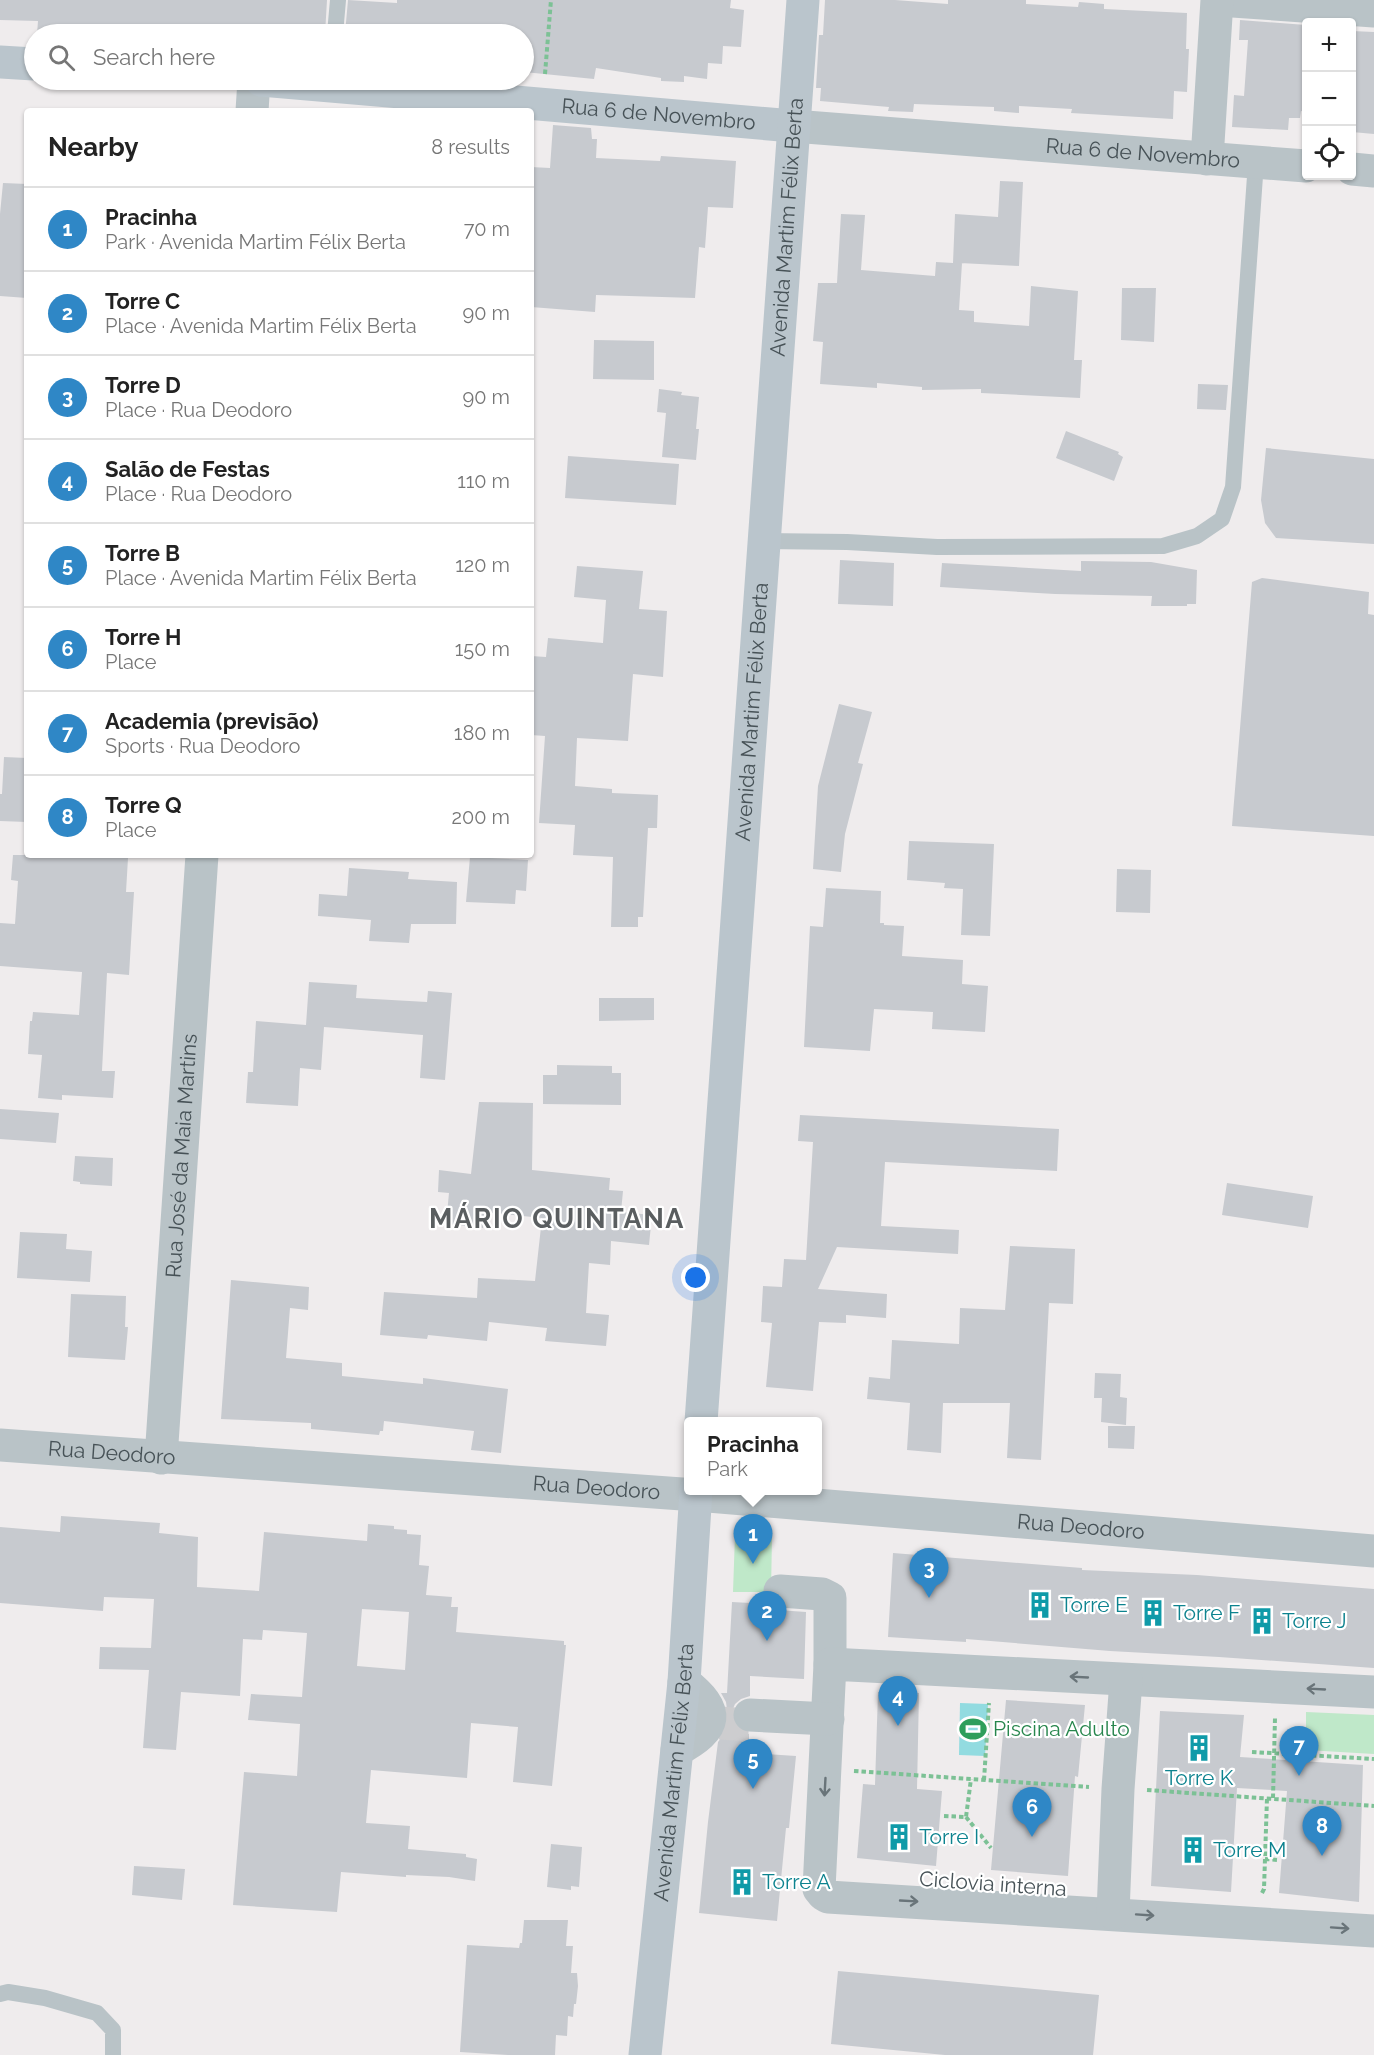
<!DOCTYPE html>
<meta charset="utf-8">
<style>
body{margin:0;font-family:Raleway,sans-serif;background:#f6f6f6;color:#222}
.controls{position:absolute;right:18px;top:18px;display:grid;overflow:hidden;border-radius:6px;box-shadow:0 2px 4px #0004}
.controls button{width:54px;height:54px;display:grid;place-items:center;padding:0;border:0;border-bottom:2px solid #e0e0e0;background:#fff;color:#222;font:30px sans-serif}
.you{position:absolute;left:696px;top:1278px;width:21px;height:21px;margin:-15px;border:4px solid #fff;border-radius:50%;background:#1a73e8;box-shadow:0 0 0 9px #1a73e833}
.badge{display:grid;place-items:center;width:39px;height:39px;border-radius:50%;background:#2f87c6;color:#fff;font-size:20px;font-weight:700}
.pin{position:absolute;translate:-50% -50px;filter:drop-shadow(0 2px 3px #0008)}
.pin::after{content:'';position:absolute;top:32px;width:21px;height:18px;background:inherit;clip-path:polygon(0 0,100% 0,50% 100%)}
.popup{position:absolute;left:684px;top:1417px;width:138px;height:78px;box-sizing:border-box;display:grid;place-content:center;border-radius:6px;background:#fff;filter:drop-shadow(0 2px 4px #0005);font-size:20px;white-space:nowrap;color:#767676}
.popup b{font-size:22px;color:#222}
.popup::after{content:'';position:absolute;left:50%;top:100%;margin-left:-12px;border:12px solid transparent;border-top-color:#fff}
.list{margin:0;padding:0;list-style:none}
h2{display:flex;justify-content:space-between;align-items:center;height:78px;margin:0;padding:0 24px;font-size:26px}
h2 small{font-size:20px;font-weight:400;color:#767676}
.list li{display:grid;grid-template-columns:39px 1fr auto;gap:18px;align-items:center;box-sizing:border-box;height:84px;padding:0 24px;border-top:2px solid #e0e0e0}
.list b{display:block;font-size:22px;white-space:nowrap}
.list p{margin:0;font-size:20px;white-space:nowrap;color:#767676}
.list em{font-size:20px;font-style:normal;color:#767676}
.icon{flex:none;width:33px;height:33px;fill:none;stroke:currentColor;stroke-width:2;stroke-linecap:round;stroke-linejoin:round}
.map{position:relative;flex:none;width:1374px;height:2055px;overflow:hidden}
.search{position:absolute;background:#fff;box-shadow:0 2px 4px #0004;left:24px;top:24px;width:510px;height:66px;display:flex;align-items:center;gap:15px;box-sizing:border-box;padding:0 21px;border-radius:33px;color:#767676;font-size:22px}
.panel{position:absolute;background:#fff;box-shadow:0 2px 4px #0004;left:24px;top:108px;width:510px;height:750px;border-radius:6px}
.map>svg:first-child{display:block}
</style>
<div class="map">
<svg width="1374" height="2055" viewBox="0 0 1374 2055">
<rect width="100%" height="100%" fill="#efeced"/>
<path fill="#bfe8c9" d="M 735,1535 L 772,1536 L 771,1592 L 733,1592 Z
M 1306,1712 L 1374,1715 L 1374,1754 L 1306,1750 Z"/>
<path fill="#92dbe0" d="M 960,1703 L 988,1704 L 985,1756 L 959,1755 Z"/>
<path fill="#c7cacf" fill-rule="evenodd" d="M 0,0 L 327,0 L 325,34 L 37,34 L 38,21 L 0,20 Z
M 348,0 L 397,3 L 397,0 L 731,0 L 730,8 L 744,10 L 741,47 L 723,46 L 722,64 L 708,63 L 707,79 L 684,76 L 684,82 L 661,81 L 661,78 L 596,68 L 594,79 L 524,72 L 524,34 L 345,34 Z
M 825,0 L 895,0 L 948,4 L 948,0 L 1026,0 L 1026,4 L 1078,7 L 1079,2 L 1104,4 L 1104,9 L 1187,13 L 1186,49 L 1189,49 L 1187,92 L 1174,91 L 1173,119 L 1071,113 L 1072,109 L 1019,106 L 1019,113 L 994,111 L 994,107 L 914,104 L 913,112 L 888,111 L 889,107 L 820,101 L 821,88 L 816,88 L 819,35 L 823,35 Z
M 1240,20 L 1306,25 L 1306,112 L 1301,111 L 1300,118 L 1289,118 L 1288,130 L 1232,127 L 1234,95 L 1244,96 L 1248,40 L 1239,40 Z
M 1352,31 L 1374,32 L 1374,134 L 1352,132 Z
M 553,125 L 591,128 L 592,139 L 597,139 L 596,158 L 660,161 L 661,156 L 736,161 L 733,208 L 708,207 L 705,248 L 699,247 L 695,298 L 596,295 L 595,312 L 531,307 L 531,167 L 550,168 Z
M 1000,181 L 1023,182 L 1019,266 L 960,263 L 962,263 L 959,310 L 974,311 L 974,322 L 1029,326 L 1031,286 L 1078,291 L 1074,360 L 1082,360 L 1080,398 L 981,393 L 981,389 L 922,390 L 922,387 L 877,383 L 877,388 L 820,384 L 823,342 L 813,341 L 818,283 L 837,283 L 841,214 L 865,215 L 861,270 L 935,276 L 936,262 L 953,263 L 955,214 L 998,217 Z
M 3,183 L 27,184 L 27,298 L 0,296 L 0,214 Z
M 1122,288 L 1156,288 L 1154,342 L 1121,340 Z
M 594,340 L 654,341 L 654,380 L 593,379 Z
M 1198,384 L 1228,385 L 1226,410 L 1197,409 Z
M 659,389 L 682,392 L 681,395 L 699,397 L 696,429 L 699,429 L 696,460 L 662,457 L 666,413 L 657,412 Z
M 1066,431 L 1119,452 L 1118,454 L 1123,457 L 1114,481 L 1056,458 Z
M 1266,448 L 1374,459 L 1374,544 L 1276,538 L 1265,523 L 1261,500 Z
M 568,456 L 679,464 L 676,505 L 565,498 Z
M 840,560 L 894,563 L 893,606 L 838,604 Z
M 1081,561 L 1151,562 L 1197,570 L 1196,604 L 1187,604 L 1187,606 L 1151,606 L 1152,596 L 1055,594 L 940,587 L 942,563 L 1081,571 Z
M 577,566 L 643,571 L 639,609 L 667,611 L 663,677 L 633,674 L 628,741 L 577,738 L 575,786 L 612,789 L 612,793 L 658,795 L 657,828 L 648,828 L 643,917 L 638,917 L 638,927 L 611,927 L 613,857 L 573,855 L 575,825 L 539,823 L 545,736 L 531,735 L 531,656 L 546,657 L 548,638 L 603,643 L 606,600 L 574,597 Z
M 1262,578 L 1369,592 L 1368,614 L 1374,615 L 1374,836 L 1232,826 L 1252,582 Z
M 839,704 L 872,712 L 858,763 L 863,764 L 845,834 L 841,872 L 813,869 L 818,786 Z
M 4,757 L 27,758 L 27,822 L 0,821 L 0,794 L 2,794 Z
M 909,841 L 994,844 L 990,936 L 961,935 L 963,889 L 944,888 L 945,883 L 907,880 Z
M 13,855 L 107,855 L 128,858 L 126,892 L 134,892 L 129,975 L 107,973 L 102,1071 L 115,1071 L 113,1098 L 62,1095 L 62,1100 L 38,1098 L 42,1055 L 28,1054 L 30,1021 L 32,1021 L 33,1012 L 79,1015 L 82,972 L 0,966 L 0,923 L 15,924 L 18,881 L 11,880 Z
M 470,857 L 528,860 L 526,891 L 516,890 L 515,904 L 466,902 Z
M 349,868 L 409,872 L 408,879 L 457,882 L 456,924 L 411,924 L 409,943 L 369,941 L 371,920 L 318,916 L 319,894 L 347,896 Z
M 1117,869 L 1151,870 L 1150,913 L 1116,912 Z
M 826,888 L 881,891 L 880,923 L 884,923 L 884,925 L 904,926 L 902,956 L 963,960 L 962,984 L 988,986 L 985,1032 L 932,1029 L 933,1012 L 874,1009 L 870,1051 L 804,1047 L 810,926 L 823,927 Z
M 309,982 L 357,985 L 356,998 L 427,1002 L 428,991 L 452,993 L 445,1080 L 420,1078 L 423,1035 L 324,1027 L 321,1070 L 300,1068 L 298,1106 L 246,1103 L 248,1072 L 253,1072 L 256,1021 L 306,1025 Z
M 599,998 L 654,998 L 654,1020 L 599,1021 Z
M 557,1065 L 612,1066 L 612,1073 L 621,1073 L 621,1105 L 543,1104 L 543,1075 L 557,1075 Z
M 479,1102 L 533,1103 L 532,1170 L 610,1178 L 609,1190 L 623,1191 L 621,1212 L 652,1215 L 649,1245 L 611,1241 L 610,1265 L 589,1263 L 586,1313 L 609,1315 L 606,1346 L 545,1341 L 547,1328 L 489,1322 L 487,1341 L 428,1335 L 427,1339 L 380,1335 L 384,1292 L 477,1298 L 478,1278 L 535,1281 L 542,1218 L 485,1212 L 483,1228 L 446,1224 L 449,1193 L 438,1192 L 439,1170 L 471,1174 Z
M 0,1109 L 59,1113 L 56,1143 L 0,1139 Z
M 800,1115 L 1059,1129 L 1057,1171 L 885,1162 L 881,1226 L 959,1230 L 958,1254 L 837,1247 L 818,1289 L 887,1294 L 886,1318 L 846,1315 L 846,1323 L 819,1322 L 813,1391 L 766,1387 L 772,1323 L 761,1322 L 763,1286 L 782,1287 L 784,1259 L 806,1260 L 813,1142 L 798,1141 Z
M 75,1156 L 113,1158 L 112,1186 L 80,1184 L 80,1182 L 73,1181 Z
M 1227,1183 L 1313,1196 L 1308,1228 L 1222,1215 Z
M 20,1232 L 67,1234 L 66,1249 L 92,1251 L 90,1282 L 17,1278 Z
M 1010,1246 L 1075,1249 L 1073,1304 L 1049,1303 L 1041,1460 L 1007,1458 L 1010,1403 L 943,1403 L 941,1453 L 907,1450 L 910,1403 L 867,1399 L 869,1377 L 890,1379 L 892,1340 L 959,1344 L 960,1308 L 1005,1310 Z
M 231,1280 L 309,1287 L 308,1310 L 290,1308 L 286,1358 L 342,1363 L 342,1376 L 423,1384 L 423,1378 L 508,1389 L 501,1453 L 471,1450 L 474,1431 L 384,1421 L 383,1431 L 380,1431 L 379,1435 L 311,1429 L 311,1423 L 221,1419 Z
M 71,1294 L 126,1296 L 125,1327 L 128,1327 L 125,1360 L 68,1357 Z
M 1095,1373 L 1121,1374 L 1120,1397 L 1127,1398 L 1126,1425 L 1101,1422 L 1102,1398 L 1094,1398 Z
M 1108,1426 L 1135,1426 L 1134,1449 L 1108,1448 Z
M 61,1516 L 160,1523 L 159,1533 L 198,1537 L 197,1587 L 259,1591 L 264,1532 L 367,1541 L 368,1524 L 394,1526 L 394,1529 L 407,1530 L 407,1534 L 421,1535 L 419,1565 L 429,1566 L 426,1595 L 452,1597 L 451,1607 L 458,1607 L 456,1632 L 564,1641 L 564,1645 L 566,1645 L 552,1786 L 513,1782 L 518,1727 L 471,1723 L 467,1778 L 371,1770 L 366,1823 L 410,1826 L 408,1849 L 466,1854 L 466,1857 L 477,1859 L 475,1881 L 449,1877 L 406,1875 L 406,1877 L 341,1872 L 337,1912 L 233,1905 L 244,1772 L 297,1776 L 300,1724 L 248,1720 L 251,1694 L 302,1697 L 307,1633 L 263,1630 L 262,1640 L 243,1639 L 240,1696 L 181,1692 L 176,1750 L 143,1748 L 149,1670 L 99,1669 L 100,1647 L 151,1648 L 154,1599 L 104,1597 L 103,1611 L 0,1603 L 0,1527 L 60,1532 ZM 362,1609 L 409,1612 L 405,1670 L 357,1666 Z
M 893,1553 L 1082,1568 L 1082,1570 L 1197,1575 L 1374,1589 L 1374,1668 L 1219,1657 L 1110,1651 L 966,1639 L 966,1642 L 888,1637 Z
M 732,1602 L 767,1604 L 778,1610 L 806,1612 L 804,1679 L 750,1676 L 750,1696 L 741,1699 L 735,1704 L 731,1713 L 734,1724 L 740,1731 L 749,1734 L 749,1753 L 796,1756 L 789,1828 L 786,1828 L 777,1921 L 699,1913 L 708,1822 L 718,1742 L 725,1733 L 728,1717 L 726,1702 L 721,1693 L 727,1693 Z
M 878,1692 L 919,1693 L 917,1789 L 942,1791 L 936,1866 L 857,1858 L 863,1784 L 875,1785 Z
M 1006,1700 L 1085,1705 L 1078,1777 L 1075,1776 L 1068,1876 L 991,1870 Z
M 1160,1711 L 1244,1715 L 1240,1757 L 1363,1765 L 1359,1902 L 1279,1893 L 1287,1791 L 1237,1788 L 1231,1892 L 1151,1886 Z
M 551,1844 L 582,1847 L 579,1887 L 571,1886 L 571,1890 L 547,1887 Z
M 134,1866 L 185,1869 L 182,1900 L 132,1895 Z
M 524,1920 L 568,1920 L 566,1946 L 573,1946 L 571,1973 L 577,1973 L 578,1986 L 576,2004 L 574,2004 L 573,2017 L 568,2016 L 567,2036 L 556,2035 L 555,2055 L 508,2055 L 460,2052 L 467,1945 L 519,1948 L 520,1943 L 522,1943 Z
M 838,1971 L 1099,1995 L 1093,2055 L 945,2055 L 831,2044 Z"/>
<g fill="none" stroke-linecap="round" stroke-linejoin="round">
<path stroke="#cdcdcf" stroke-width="33" stroke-dasharray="33 16" stroke-linecap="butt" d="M 720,1723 L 749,1725"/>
<path stroke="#7cc195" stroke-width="4" stroke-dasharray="4.5 3" stroke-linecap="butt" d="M 545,74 L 551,0
M 1252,1752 L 1374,1759
M 854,1771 L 1089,1787
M 984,1780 L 989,1703
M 1147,1790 L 1374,1806
M 1273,1798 L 1275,1718
M 944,1816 L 966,1817 L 971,1779
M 966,1817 L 991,1848
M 1265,1859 L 1278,1860
M 1262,1893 L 1264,1889 L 1267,1798"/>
<path stroke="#b9c3c7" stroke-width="16" d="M 335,34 L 338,0
M 764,541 L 847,542 L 937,547 L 1163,546 L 1197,536 L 1222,519 L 1233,487 L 1256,162
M 0,1994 L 8,1992 L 45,1998 L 97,2013 L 113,2030 L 113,2055"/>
<g stroke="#b9c3c7" stroke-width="33">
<path d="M 1218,0 L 1374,11"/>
<path d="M 252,111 L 254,80"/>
<path id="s1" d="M 793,126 L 1306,166"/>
<path d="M 1207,159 L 1217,0"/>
<path d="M 1352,169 L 1374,171"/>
<path id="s2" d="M 0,1445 L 696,1495 L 1374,1551"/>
<path id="s3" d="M 161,1458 L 202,855"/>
<path d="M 780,1591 L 822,1594 L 830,1598 L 830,1664"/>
<path d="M 1374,1692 L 830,1664 L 819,1889 L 823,1894 L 828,1897 L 1374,1931"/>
<path d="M 750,1715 L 828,1719"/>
<path d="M 677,1750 C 718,1728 721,1711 684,1682"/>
<path d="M 1113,1913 L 1118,1789 L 1126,1680"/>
</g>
<g stroke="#bac5cc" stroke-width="33">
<path d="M 0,62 L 34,64"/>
<path id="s4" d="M 261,80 L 793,126"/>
<path id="s5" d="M 701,1422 L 803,0"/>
<path id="s6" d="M 645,2055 L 684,1682 L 696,1490"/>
</g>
</g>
<defs><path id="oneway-shaft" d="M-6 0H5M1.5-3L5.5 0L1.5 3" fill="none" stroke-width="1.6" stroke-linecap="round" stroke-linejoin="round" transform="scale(1.5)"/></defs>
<g stroke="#697479">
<use href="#oneway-shaft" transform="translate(1079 1677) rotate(-177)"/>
<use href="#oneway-shaft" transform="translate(1316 1689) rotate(-177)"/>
<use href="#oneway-shaft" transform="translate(825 1787) rotate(93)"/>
<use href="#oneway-shaft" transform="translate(909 1901) rotate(3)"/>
<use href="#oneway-shaft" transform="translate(1145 1915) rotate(4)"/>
<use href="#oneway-shaft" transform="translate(1340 1928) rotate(4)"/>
</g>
<defs>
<symbol id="building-bare" viewBox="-9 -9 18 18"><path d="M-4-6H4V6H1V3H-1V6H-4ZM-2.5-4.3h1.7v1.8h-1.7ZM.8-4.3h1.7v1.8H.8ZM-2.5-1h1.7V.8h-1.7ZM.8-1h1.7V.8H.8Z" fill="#0f9aa8" stroke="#fff" stroke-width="2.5" paint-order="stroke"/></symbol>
<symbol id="stadium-bare" viewBox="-9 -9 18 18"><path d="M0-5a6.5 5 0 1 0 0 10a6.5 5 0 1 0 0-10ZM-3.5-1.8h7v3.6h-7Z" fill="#2e9e5b" stroke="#fff" stroke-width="2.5" paint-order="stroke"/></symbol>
</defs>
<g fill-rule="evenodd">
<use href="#building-bare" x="1021" y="1586" width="38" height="38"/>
<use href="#building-bare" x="1134" y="1594" width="38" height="38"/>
<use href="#building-bare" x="1243" y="1602" width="38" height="38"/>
<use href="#stadium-bare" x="954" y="1710" width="38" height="38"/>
<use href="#building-bare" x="1180" y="1729" width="38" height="38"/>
<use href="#building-bare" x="880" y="1818" width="38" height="38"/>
<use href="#building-bare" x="1174" y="1831" width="38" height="38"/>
<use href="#building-bare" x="723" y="1863" width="38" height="38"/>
</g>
<g text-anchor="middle" stroke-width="4.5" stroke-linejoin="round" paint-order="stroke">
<g font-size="21" fill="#475257" stroke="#fff">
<text dy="7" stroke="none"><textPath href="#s4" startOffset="399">Rua 6 de Novembro</textPath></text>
<text dy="7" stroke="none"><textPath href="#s1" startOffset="351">Rua 6 de Novembro</textPath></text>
<text dy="7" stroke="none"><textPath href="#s5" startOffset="1198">Avenida Martim Félix Berta</textPath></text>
<text dy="7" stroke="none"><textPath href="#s5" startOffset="712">Avenida Martim Félix Berta</textPath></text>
<text dy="7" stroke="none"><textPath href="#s3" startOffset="303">Rua José da Maia Martins</textPath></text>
<text dy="7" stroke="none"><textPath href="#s2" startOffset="112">Rua Deodoro</textPath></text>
<text dy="7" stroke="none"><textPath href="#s2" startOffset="598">Rua Deodoro</textPath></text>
<text dy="7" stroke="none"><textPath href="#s2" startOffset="1084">Rua Deodoro</textPath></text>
<text dy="7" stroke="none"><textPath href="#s6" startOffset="284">Avenida Martim Félix Berta</textPath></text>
<text transform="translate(993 1884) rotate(4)" y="7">Ciclovia interna</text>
</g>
<g font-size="21" fill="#0d838f" stroke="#fff" text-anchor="start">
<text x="1060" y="1612">Torre E</text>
<text x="1173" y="1620">Torre F</text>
<text x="1282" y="1628">Torre J</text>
<text x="1199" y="1785" text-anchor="middle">Torre K</text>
<text x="919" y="1844">Torre I</text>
<text x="1213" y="1857">Torre M</text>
<text x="762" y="1889">Torre A</text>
</g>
<g font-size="21" fill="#27864d" stroke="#fff" text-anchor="start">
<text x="993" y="1736">Piscina Adulto</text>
</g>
<g font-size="27" font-weight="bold" letter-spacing="1.5" fill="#5a5e60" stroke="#fff">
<text x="557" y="1228">MÁRIO QUINTANA</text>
</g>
</g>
</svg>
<div class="controls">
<button>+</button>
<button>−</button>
<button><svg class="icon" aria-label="locate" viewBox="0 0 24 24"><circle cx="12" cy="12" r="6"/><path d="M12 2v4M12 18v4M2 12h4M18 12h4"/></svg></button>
</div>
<div class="you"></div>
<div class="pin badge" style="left:753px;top:1564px">1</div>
<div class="popup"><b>Pracinha</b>Park</div>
<div class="pin badge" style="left:767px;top:1641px">2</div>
<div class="pin badge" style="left:929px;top:1598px">3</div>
<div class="pin badge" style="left:898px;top:1726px">4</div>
<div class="pin badge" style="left:753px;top:1789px">5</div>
<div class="pin badge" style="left:1032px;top:1837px">6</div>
<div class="pin badge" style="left:1299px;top:1776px">7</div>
<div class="pin badge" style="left:1322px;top:1856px">8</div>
<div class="search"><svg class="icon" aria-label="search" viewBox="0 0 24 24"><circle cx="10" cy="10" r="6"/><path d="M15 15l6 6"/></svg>Search here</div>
<section class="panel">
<h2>Nearby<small>8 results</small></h2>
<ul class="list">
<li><span class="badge">1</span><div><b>Pracinha</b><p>Park · Avenida Martim Félix Berta</p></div><em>70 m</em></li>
<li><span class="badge">2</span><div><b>Torre C</b><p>Place · Avenida Martim Félix Berta</p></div><em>90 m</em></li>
<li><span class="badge">3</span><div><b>Torre D</b><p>Place · Rua Deodoro</p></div><em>90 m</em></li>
<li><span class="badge">4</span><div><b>Salão de Festas</b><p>Place · Rua Deodoro</p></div><em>110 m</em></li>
<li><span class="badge">5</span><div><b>Torre B</b><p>Place · Avenida Martim Félix Berta</p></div><em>120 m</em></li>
<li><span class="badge">6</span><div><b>Torre H</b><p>Place</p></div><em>150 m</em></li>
<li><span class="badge">7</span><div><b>Academia (previsão)</b><p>Sports · Rua Deodoro</p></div><em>180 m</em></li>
<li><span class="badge">8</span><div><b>Torre Q</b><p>Place</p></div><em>200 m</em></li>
</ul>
</section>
</div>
